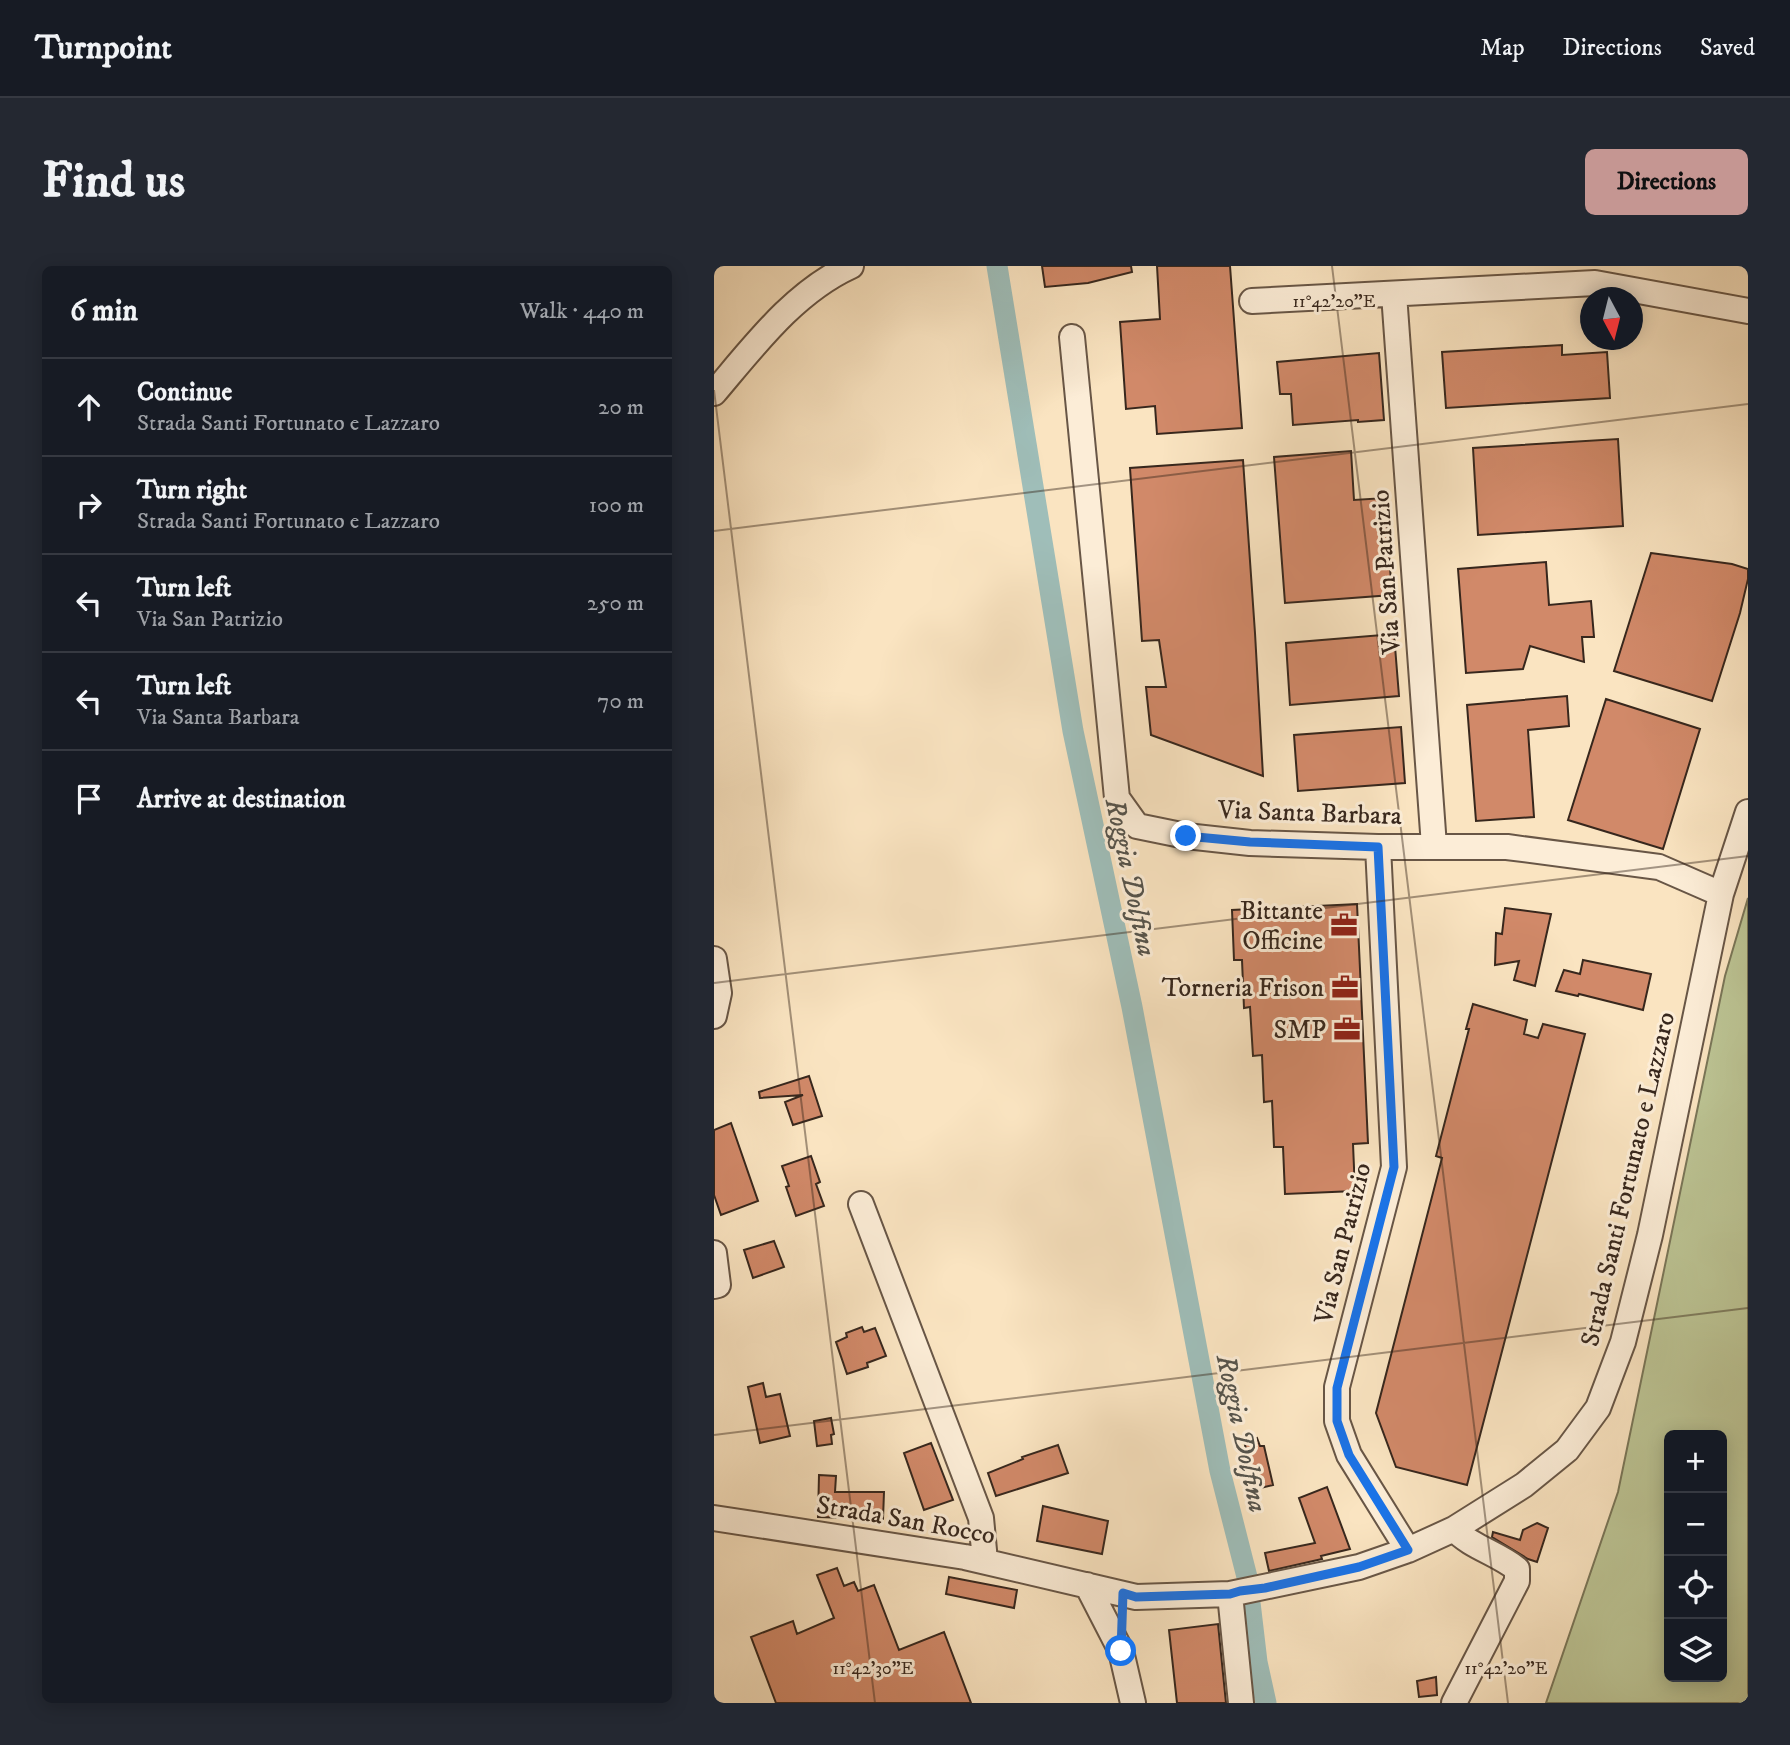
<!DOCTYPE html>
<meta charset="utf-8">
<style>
body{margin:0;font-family:"IM FELL DW Pica",serif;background:#242831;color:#f1f3f6}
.controls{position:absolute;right:21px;bottom:21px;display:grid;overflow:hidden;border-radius:10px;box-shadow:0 4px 18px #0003}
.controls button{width:63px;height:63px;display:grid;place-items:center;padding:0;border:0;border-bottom:2px solid #363941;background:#171b24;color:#f1f3f6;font:35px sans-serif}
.compass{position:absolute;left:866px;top:21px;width:63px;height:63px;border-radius:50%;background:#171b24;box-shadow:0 4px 18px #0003;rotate:173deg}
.stop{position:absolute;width:21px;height:21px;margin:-16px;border:5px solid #1a73e8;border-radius:50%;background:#fff}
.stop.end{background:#1a73e8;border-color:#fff;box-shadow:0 2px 7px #0008}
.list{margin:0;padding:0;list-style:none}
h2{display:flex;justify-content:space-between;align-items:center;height:91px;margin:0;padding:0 28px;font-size:30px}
h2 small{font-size:23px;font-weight:400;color:#9ea1a6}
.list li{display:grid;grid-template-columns:46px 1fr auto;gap:21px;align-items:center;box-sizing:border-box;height:98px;padding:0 28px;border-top:2px solid #363941}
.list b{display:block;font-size:26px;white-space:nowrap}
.list p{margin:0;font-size:23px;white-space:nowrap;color:#9ea1a6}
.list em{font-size:23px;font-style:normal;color:#9ea1a6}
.icon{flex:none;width:38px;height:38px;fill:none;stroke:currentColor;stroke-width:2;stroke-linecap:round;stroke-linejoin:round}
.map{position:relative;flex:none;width:1034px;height:1437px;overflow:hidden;border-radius:10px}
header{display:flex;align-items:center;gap:42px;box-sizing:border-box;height:98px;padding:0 35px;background:#171b24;border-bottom:2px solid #363941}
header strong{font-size:33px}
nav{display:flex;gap:38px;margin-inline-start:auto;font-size:24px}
.intro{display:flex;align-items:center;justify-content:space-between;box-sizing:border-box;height:168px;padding:0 42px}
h1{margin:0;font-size:49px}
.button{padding:18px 32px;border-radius:10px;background:#c59692;color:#111;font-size:24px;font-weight:700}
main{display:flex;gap:42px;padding:0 42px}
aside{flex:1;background:#171b24;border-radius:10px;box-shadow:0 4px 18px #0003}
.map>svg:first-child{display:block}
</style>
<header>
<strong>Turnpoint</strong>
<nav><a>Map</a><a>Directions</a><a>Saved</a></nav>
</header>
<div class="intro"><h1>Find us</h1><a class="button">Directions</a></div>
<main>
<aside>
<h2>6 min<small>Walk · 440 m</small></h2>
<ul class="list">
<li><svg class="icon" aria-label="ahead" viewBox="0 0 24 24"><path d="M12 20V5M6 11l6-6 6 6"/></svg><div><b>Continue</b><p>Strada Santi Fortunato e Lazzaro</p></div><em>20 m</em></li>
<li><svg class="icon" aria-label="right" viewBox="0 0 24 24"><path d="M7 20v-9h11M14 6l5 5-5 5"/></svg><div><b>Turn right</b><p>Strada Santi Fortunato e Lazzaro</p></div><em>100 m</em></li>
<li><svg class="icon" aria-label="left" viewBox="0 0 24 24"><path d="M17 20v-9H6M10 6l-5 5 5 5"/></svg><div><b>Turn left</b><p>Via San Patrizio</p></div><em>250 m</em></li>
<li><svg class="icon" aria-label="left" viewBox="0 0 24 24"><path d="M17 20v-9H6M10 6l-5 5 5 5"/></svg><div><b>Turn left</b><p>Via Santa Barbara</p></div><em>70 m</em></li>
<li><svg class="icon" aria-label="arrive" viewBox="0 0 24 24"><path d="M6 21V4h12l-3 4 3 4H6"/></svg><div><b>Arrive at destination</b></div></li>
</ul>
</aside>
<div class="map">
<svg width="1034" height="1437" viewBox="0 0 1034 1437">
<rect width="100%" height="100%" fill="#fae4c1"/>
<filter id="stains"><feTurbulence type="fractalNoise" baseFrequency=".00286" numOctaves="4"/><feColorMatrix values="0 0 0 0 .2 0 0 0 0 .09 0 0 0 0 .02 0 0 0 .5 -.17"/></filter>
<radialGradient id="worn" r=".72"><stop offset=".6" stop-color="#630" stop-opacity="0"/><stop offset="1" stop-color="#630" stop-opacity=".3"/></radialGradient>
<path fill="#bcc494" stroke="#7a7658" stroke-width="2" fill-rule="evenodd" d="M 1034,632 L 1034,1437 L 832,1437 L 904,1226 L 1011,710 ZM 955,1169 L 1008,1169 L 1008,1411 L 955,1411 Z"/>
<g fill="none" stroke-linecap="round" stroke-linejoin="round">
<path stroke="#9fbeb9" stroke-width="21" d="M 283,0 L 359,465 L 418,741 L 506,1205 L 533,1311 L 543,1396 L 552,1437"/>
</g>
<path fill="#d18969" stroke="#37271d" stroke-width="2" d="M 328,0 L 417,0 L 418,6 L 374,17 L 331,21 Z
M 443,0 L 516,0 L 528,162 L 443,168 L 441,140 L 412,143 L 406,56 L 446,53 Z
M 848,79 L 848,89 L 893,86 L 896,132 L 732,142 L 728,86 Z
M 665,87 L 670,154 L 644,156 L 644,154 L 579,159 L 577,128 L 566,128 L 563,96 Z
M 904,173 L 909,260 L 764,269 L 759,182 Z
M 637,185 L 640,234 L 671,232 L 678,329 L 571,337 L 560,191 Z
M 529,194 L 541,367 L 549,510 L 437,469 L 432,421 L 452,421 L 445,374 L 428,375 L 416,202 Z
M 937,287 L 1018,298 L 1034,303 L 1034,313 L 1026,347 L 998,435 L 900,405 Z
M 832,296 L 835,339 L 877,335 L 880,371 L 868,371 L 870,396 L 816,380 L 809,403 L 752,407 L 744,303 Z
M 680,368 L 685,430 L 576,439 L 572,377 Z
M 853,430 L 855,460 L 814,464 L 820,551 L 762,555 L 753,439 Z
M 892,433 L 986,463 L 949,583 L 854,554 Z
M 687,461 L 691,517 L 584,525 L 580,469 Z
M 643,638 L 654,877 L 639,878 L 641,925 L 571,928 L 569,881 L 560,881 L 558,835 L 550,836 L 548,789 L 539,790 L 536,741 L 530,742 L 528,694 L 520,694 L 518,644 Z
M 791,642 L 837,648 L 821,720 L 800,714 L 805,695 L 781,699 L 782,667 L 788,668 Z
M 869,694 L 937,708 L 929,744 L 865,728 L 864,730 L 842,725 L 850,704 L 866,708 Z
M 759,738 L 813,754 L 810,768 L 824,772 L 829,758 L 871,768 L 753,1219 L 682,1201 L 662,1147 L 728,892 L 722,890 L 755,763 L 752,763 Z
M 95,810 L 108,850 L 79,859 L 71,836 L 89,829 L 46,832 L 45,826 Z
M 17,857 L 44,935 L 7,949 L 0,929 L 0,864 Z
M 97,890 L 106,916 L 102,918 L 110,940 L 82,950 L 72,921 L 75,920 L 68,900 Z
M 60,975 L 70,1001 L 39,1012 L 30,984 Z
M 148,1061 L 150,1066 L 161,1062 L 172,1090 L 153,1097 L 154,1101 L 133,1108 L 122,1076 L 133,1071 L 132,1067 Z
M 49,1117 L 52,1131 L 66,1128 L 76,1170 L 46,1177 L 34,1121 Z
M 117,1152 L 120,1168 L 117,1169 L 118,1178 L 103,1180 L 100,1155 Z
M 543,1172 L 546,1180 L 550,1180 L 559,1219 L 542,1223 L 530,1175 Z
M 217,1177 L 239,1234 L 210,1244 L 190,1187 Z
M 344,1179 L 354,1207 L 282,1230 L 274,1207 L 309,1193 L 308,1191 Z
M 105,1209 L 122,1210 L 121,1226 L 170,1226 L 169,1253 L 104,1251 Z
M 613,1221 L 636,1283 L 607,1290 L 608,1293 L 555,1305 L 551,1287 L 601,1277 L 585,1232 Z
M 329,1240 L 394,1255 L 388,1288 L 323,1275 Z
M 823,1257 L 834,1262 L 823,1296 L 814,1293 L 778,1271 L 779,1266 L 806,1274 L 809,1264 Z
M 123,1302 L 130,1320 L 140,1316 L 144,1325 L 160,1319 L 185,1384 L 230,1366 L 257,1437 L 62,1437 L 37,1371 L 79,1355 L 83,1368 L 120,1352 L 103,1309 Z
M 235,1311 L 303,1324 L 300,1342 L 232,1328 Z
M 504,1358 L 512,1437 L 463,1437 L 455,1364 Z
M 722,1411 L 723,1429 L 705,1431 L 703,1415 Z"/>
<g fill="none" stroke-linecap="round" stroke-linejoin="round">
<defs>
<path id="minor" d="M 680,28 L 720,580
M 538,35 L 881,17 L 1034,45
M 358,71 L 403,532 L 423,560 L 472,570 L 536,577 L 664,581 L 793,581 L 945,601 L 1007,628
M 0,127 C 40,80 80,26 137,0
M 664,581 L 680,901 L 623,1121 L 623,1155 L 635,1189 L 694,1284
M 0,693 L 5,727 L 0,750
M 147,938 L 267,1252 L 271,1295
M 0,987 L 4,1019 L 0,1020
M 0,1252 L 251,1291 L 422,1331 L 516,1328 L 645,1301 L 694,1284 L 740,1263 L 810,1219 L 853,1184 L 884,1142 L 909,1076 L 936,969 L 1007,628 L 1034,546
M 740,1263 C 757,1281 783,1287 803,1303 L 803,1315 L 740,1437
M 373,1319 L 407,1385 L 419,1437
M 516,1328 L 527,1437"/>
</defs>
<use href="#minor" stroke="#685646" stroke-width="28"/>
<use href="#minor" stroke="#fcedd7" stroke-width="24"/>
</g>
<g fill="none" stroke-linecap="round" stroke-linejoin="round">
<path stroke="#1a73e8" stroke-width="9" d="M 407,1385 L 409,1327 L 422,1331 L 516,1328 L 526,1325 L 551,1322 L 645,1301 L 694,1284 L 635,1189 L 623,1155 L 623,1122 L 680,901 L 664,581 L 536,576 L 472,570"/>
</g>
<path fill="none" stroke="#37271d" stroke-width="2" stroke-opacity="0.45" d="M 618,0 L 794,1437M 0,124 L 161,1437M 0,265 L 1034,138M 0,717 L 1034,590M 0,1169 L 1034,1042"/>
<defs>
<symbol id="office-bare" viewBox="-9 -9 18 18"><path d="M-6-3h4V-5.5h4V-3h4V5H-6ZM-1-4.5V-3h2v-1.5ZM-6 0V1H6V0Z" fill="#8f2418" stroke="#fcedd7" stroke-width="2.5" paint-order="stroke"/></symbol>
</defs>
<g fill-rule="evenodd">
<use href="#office-bare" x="611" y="640" width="38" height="38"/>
<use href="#office-bare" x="612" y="702" width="38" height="38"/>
<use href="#office-bare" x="614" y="744" width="38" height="38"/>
</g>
<g text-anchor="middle" stroke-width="6" stroke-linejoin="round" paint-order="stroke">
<g font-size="26" fill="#37271d" stroke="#fcedd7">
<text transform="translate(671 306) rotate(-94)" y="9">Via San Patrizio</text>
<text transform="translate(596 546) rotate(2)" y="9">Via Santa Barbara</text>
<text transform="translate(913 913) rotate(-77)" y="9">Strada Santi Fortunato e Lazzaro</text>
<text transform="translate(628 977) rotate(-76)" y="9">Via San Patrizio</text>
<text transform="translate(192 1253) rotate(10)" y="9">Strada San Rocco</text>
</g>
<g font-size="26" fill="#37271d" stroke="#fcedd7" text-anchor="end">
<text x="609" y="653">Bittante<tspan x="609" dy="30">Officine</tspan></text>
<text x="610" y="730">Torneria Frison</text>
<text x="612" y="772">SMP</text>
</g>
<g font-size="28" font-style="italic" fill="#56544c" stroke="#fcedd7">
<text transform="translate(418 611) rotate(78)" y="10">Roggia Dolfina</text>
<text transform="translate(529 1167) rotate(78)" y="10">Roggia Dolfina</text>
</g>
</g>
<g font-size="18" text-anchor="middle" fill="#37271d" stroke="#fcedd7" stroke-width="6" stroke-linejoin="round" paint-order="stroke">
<text x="620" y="41">11°42'20"E</text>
<text x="159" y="1408">11°42'30"E</text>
<text x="792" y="1408">11°42'20"E</text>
</g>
<rect width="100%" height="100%" filter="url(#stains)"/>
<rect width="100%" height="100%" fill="url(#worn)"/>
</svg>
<div class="controls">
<button>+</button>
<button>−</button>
<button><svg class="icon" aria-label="locate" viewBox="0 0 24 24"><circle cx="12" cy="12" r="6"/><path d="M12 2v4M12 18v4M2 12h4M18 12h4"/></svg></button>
<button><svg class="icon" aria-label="layers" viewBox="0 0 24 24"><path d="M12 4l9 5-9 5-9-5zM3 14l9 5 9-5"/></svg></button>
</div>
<svg class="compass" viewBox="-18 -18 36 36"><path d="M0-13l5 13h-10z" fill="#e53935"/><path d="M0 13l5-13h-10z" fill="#9ea1a6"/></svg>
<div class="stop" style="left:407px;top:1385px"></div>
<div class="stop end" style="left:472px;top:570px"></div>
</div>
</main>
